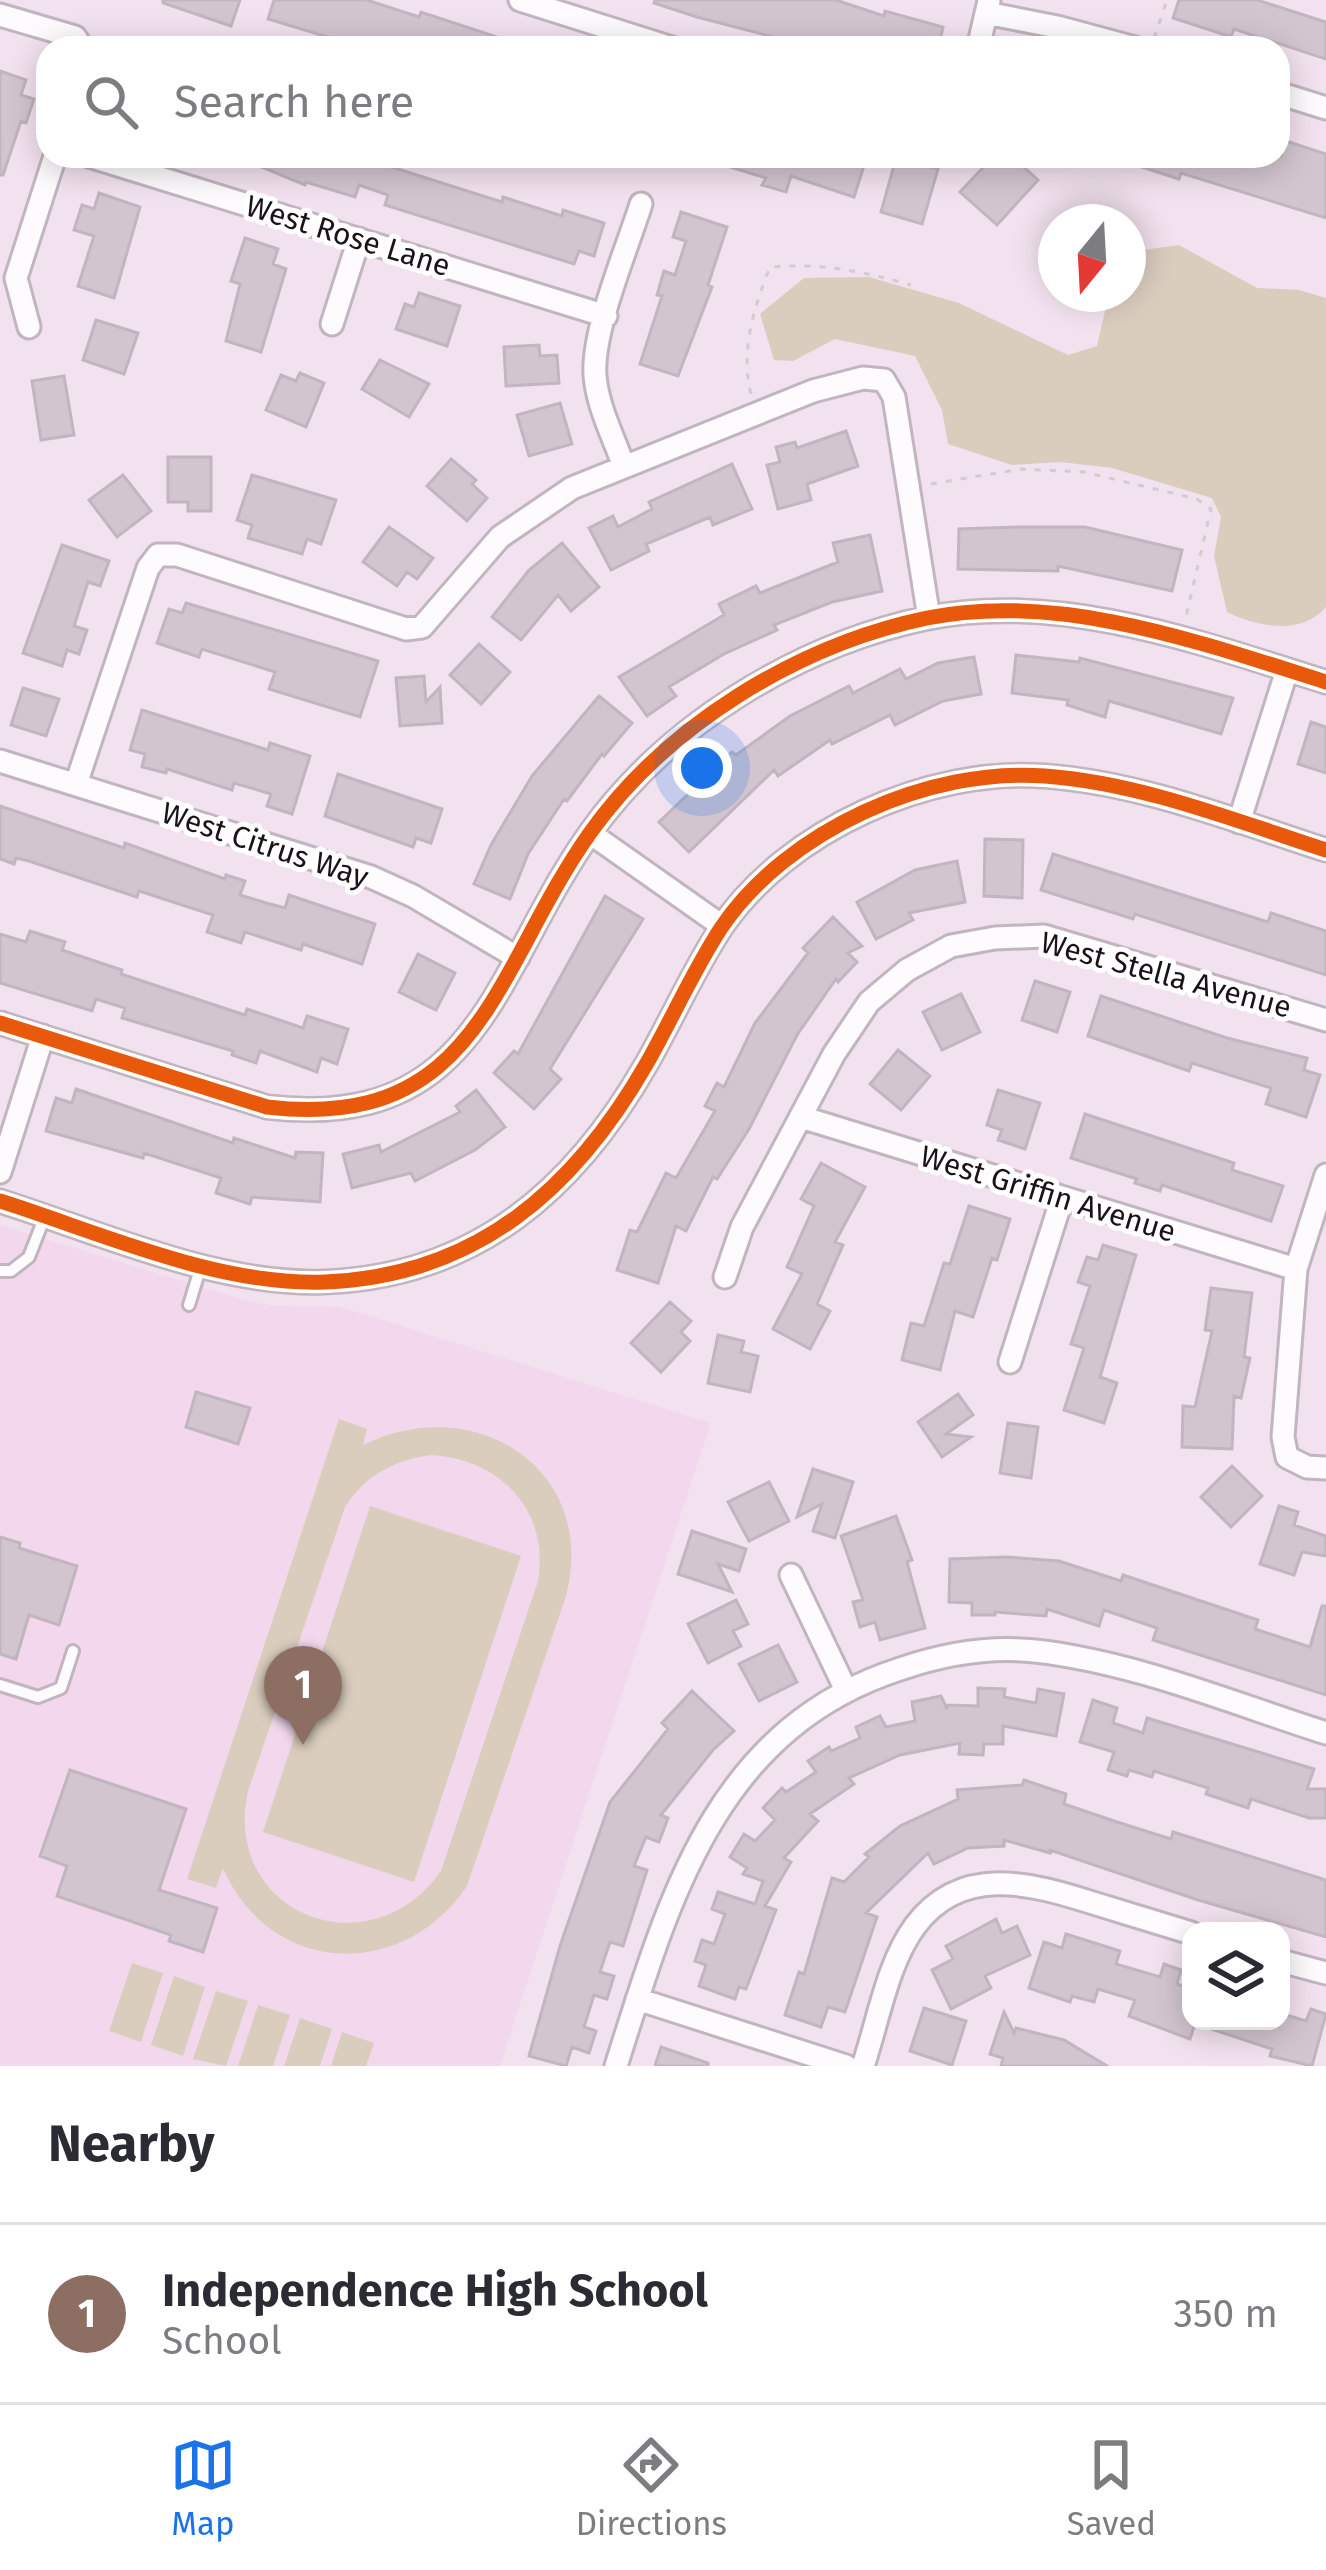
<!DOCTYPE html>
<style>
body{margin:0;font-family:"Fira Sans",sans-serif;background:#f7f7f7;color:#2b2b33}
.controls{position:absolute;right:36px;bottom:36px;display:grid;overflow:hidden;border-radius:24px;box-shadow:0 6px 30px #0003}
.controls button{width:108px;height:108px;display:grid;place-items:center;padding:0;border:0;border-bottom:3px solid #e1e1e2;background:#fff;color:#2b2b33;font:60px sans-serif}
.compass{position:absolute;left:1038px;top:204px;width:108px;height:108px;border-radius:50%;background:#fff;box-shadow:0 6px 30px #0003;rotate:198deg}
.you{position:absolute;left:702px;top:768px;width:42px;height:42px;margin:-30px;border:9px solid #fff;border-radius:50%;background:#1a73e8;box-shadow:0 0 0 18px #1a73e833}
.badge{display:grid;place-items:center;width:78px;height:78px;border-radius:50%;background:#1a73e8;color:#fff;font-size:39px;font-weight:700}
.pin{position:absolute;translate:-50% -99px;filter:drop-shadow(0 3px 6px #0008)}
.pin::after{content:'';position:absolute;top:63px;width:42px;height:36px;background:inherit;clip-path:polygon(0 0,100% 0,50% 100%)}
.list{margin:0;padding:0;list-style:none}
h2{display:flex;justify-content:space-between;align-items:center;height:156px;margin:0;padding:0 48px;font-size:51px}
h2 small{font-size:39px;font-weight:400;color:#7c7c81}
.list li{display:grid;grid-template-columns:78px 1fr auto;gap:36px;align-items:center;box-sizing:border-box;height:180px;padding:0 48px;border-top:3px solid #e1e1e2}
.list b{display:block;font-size:45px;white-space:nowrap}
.list p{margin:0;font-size:39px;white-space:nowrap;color:#7c7c81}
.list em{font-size:39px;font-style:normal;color:#7c7c81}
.icon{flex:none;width:66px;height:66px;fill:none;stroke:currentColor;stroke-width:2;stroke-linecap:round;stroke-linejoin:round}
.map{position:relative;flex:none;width:1326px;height:2066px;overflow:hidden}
.search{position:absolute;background:#fff;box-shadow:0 6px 30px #0003;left:36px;right:36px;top:36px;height:132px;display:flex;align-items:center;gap:30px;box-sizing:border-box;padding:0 42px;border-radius:36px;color:#7c7c81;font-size:45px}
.sheet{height:336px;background:#fff}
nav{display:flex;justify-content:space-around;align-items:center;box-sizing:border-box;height:168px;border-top:3px solid #e1e1e2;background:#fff;font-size:33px;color:#7c7c81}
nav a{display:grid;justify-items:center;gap:6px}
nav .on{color:#1a73e8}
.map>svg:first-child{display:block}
</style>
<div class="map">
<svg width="1326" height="2066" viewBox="0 0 1326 2066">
<rect width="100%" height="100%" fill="#f2e2ef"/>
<path fill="#f3d8ed" d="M 0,1225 L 248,1301 L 275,1306 L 341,1307 L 711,1423 L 500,2066 L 0,2066 Z"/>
<path fill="#dacdbe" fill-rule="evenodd" d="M 1179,245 L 1257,288 L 1299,290 L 1326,298 L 1326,607 C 1301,636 1258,627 1227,612 L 1214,556 L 1221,517 L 1212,498 L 1112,468 L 1060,462 L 1012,465 L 948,444 L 942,410 L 915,356 L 835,339 L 793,361 L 774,360 L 760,314 L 804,278 L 869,277 L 959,303 L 1068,355 L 1097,346 L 1109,294 L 1128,294 L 1128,252 Z
M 339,1419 L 367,1429 L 363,1445 C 475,1390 599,1469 566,1596 L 467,1886 C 403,1981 270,1977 223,1868 L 216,1888 L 187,1879 ZM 431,1455 C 499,1459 550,1509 538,1581 L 441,1871 C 370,1972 221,1914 248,1791 L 345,1507 C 366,1475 394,1460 431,1455 Z
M 370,1506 L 521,1556 L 414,1882 L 263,1832 Z
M 132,1963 L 163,1973 L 141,2042 L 109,2031 Z
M 174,1976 L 205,1987 L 183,2056 L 151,2045 Z
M 216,1991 L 248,2001 L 226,2066 L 193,2059 Z
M 258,2005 L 290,2015 L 273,2066 L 238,2066 Z
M 300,2018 L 332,2029 L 320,2066 L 284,2066 Z
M 342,2032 L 374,2043 L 366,2066 L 331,2066 Z"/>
<path fill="#d2c5d0" stroke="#c1b5bf" stroke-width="3" d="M 163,0 L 240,0 L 231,26 L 163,3 Z
M 274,0 L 367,0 L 419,17 L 421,12 L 521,45 L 521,48 L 364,48 L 268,19 Z
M 655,0 L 836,0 L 884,16 L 885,11 L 943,27 L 938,48 L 816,48 L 697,17 L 654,3 Z
M 1179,0 L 1257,0 L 1326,22 L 1326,59 L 1234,29 L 1231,37 L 1173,18 Z
M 0,71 L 26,80 L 21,95 L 34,99 L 26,123 L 21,121 L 3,175 L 0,175 Z
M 1286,141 L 1326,154 L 1326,218 L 1181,173 L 1179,179 L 1117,159 L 1117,156 L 1281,156 Z
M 242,156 L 384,156 L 382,164 L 502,202 L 503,197 L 562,216 L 563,210 L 604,223 L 594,256 L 579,251 L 574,264 L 385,205 L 388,195 L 359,185 L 355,197 L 306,182 L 305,185 L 242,159 Z
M 707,156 L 867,156 L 854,197 L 791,176 L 786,192 L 762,185 L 766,178 L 707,160 Z
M 994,156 L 1012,156 L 1038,180 L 997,225 L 960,192 Z
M 896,158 L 938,169 L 922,224 L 881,212 Z
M 99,193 L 140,207 L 114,298 L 78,286 L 94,236 L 74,230 L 82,205 L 94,209 Z
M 681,212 L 727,227 L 708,285 L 712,287 L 678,376 L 640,364 L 662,296 L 657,295 L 664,271 L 675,275 L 686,241 L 673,237 Z
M 245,238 L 278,249 L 273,264 L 286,269 L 261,352 L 226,341 L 240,284 L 231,281 Z
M 419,293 L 460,306 L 447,346 L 396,329 L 405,304 L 414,307 Z
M 96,320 L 138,333 L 124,374 L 83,360 Z
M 539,345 L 540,356 L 557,355 L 559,383 L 506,386 L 504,347 Z
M 380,360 L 429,384 L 409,417 L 362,389 Z
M 300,373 L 324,383 L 306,427 L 266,410 L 281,375 L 296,381 Z
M 64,376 L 74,435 L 41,440 L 32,381 Z
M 560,403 L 572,444 L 529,456 L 517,415 Z
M 846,431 L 858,466 L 807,484 L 811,500 L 778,509 L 767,465 L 780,462 L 776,447 L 795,442 L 797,448 Z
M 168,457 L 211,457 L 211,511 L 188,511 L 188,502 L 168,502 Z
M 451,459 L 476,480 L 472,484 L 487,498 L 467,521 L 427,486 Z
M 732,464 L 752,509 L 713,525 L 710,517 L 646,544 L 649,551 L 611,570 L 589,528 L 613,516 L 618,527 L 652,509 L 649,502 Z
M 123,475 L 151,511 L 117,537 L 89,500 Z
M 252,475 L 336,500 L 321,544 L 307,539 L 302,554 L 248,538 L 252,525 L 237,520 Z
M 389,527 L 433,558 L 417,579 L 407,572 L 397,586 L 363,562 Z
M 1017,527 L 1085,527 L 1182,550 L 1172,591 L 1058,566 L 1058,571 L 958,569 L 959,529 Z
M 870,535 L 882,591 L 832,602 L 774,625 L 777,630 L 724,654 L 669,687 L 676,696 L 647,716 L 619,677 L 724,615 L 719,604 L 756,586 L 760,593 L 838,562 L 833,543 Z
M 562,543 L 599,587 L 571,611 L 558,595 L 521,640 L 492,617 L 529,570 Z
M 62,545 L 109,561 L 100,586 L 88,582 L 74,626 L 87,630 L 79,654 L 67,650 L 62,666 L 23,653 Z
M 186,603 L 378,661 L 360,717 L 269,689 L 275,672 L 202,649 L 199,657 L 157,643 L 169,609 L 182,613 Z
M 479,644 L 510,672 L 481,704 L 450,675 Z
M 1016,655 L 1079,662 L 1080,658 L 1233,698 L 1221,734 L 1109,701 L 1105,717 L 1067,705 L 1068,700 L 1012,693 Z
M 974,657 L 981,694 L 943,701 L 895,725 L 890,715 L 832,744 L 830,740 L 778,776 L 774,770 L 689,852 L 659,822 L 732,752 L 736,755 L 790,716 L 849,686 L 853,693 L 900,669 L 906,679 L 938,663 Z
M 424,676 L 426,702 L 440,687 L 442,723 L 400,726 L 396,678 Z
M 23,688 L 59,699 L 46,736 L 11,725 Z
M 599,696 L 632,723 L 604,756 L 602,754 L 567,801 L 564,799 L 528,854 L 510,899 L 474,884 L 491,845 L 532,776 Z
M 142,710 L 268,750 L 270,743 L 310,756 L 292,814 L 267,806 L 271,794 L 234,783 L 232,790 L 167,769 L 166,773 L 142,767 L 145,754 L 130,750 Z
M 1311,722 L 1326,727 L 1326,773 L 1298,764 Z
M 338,774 L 442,809 L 431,843 L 416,838 L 413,847 L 325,816 Z
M 0,806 L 124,848 L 125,843 L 225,879 L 226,875 L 245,881 L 240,895 L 270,904 L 285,908 L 289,895 L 375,924 L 362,964 L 303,944 L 301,950 L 245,932 L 241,943 L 207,932 L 213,915 L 139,891 L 137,897 L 29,861 L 16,858 L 14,864 L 0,859 Z
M 985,839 L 1023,840 L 1022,898 L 984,896 Z
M 1053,854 L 1268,922 L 1271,913 L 1326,931 L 1326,975 L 1135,914 L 1133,919 L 1041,890 Z
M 957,861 L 965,902 L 909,913 L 913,920 L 876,939 L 857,902 L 915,870 Z
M 605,896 L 643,919 L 550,1069 L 561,1079 L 534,1109 L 494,1073 L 514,1051 L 518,1054 Z
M 833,917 L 862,946 L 848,953 L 857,962 L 838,982 L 836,979 L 797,1035 L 749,1129 L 717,1179 L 713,1177 L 686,1231 L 676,1226 L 658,1283 L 617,1270 L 630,1230 L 637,1232 L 666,1173 L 676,1178 L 715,1111 L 705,1106 L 717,1083 L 724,1087 L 755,1023 L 808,953 L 803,948 Z
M 30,931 L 65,942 L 62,950 L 122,970 L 121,974 L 245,1015 L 247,1009 L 303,1028 L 307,1016 L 348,1029 L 337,1064 L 321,1058 L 317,1072 L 260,1051 L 256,1063 L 232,1055 L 233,1051 L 122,1018 L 125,1008 L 96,999 L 92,1011 L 0,983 L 0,934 L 26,942 Z
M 418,954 L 455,973 L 436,1010 L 399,992 Z
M 1035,981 L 1070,992 L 1057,1032 L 1022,1020 Z
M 961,994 L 980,1032 L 942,1050 L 923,1012 Z
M 1101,996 L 1227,1038 L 1307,1058 L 1304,1070 L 1320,1075 L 1306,1117 L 1266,1104 L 1271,1088 L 1192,1063 L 1189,1071 L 1088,1036 Z
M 898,1050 L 930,1076 L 901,1110 L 870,1084 Z
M 76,1089 L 233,1143 L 234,1138 L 295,1158 L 296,1152 L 323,1153 L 320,1202 L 252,1197 L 250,1204 L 216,1193 L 221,1178 L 144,1153 L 143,1158 L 46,1131 L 56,1098 L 72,1103 Z
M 476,1090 L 505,1127 L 475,1150 L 415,1181 L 411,1173 L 352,1188 L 343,1154 L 379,1145 L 381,1152 L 460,1112 L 456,1106 Z
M 998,1090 L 1040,1103 L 1025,1149 L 998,1140 L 1002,1130 L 987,1125 Z
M 1085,1114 L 1234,1163 L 1232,1170 L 1283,1186 L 1271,1221 L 1162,1185 L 1160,1191 L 1135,1183 L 1137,1179 L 1071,1158 Z
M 821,1163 L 865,1187 L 835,1242 L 843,1245 L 817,1304 L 830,1311 L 810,1349 L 773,1329 L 802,1274 L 787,1267 L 814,1206 L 801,1199 Z
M 969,1206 L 1010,1219 L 997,1260 L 992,1258 L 973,1317 L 955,1311 L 940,1370 L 902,1360 L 911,1323 L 924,1326 L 944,1263 L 950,1264 Z
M 1103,1245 L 1136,1255 L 1100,1377 L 1117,1383 L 1104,1423 L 1064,1410 L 1084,1348 L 1071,1344 L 1090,1286 L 1078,1282 L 1087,1257 L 1098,1260 Z
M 1211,1288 L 1252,1293 L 1244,1357 L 1250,1358 L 1241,1398 L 1234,1396 L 1232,1449 L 1182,1447 L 1183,1406 L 1195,1407 L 1212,1331 L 1205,1330 Z
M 670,1302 L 691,1321 L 681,1332 L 690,1341 L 661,1372 L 631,1343 Z
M 718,1335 L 744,1341 L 741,1352 L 758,1356 L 750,1392 L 708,1383 Z
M 196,1392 L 250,1408 L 238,1444 L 186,1427 Z
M 958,1394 L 973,1415 L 946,1434 L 971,1437 L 942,1457 L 918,1422 Z
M 1008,1423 L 1038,1427 L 1031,1478 L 1000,1473 Z
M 1232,1466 L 1262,1496 L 1231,1527 L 1201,1497 Z
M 813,1469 L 853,1482 L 835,1538 L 813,1531 L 822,1504 L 797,1517 Z
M 769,1482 L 789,1521 L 749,1541 L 728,1502 Z
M 1279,1506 L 1298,1512 L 1294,1525 L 1326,1536 L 1326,1556 L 1302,1552 L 1294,1575 L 1260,1564 Z
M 896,1516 L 912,1560 L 907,1562 L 925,1628 L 880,1640 L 875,1622 L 860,1627 L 853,1602 L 863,1600 L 841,1536 Z
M 692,1531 L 746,1549 L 739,1571 L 718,1564 L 732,1592 L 678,1574 Z
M 0,1537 L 20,1543 L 19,1548 L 77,1566 L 59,1625 L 29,1615 L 16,1659 L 0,1654 Z
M 1007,1557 L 1059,1561 L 1121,1581 L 1123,1575 L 1258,1620 L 1255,1629 L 1310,1647 L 1322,1606 L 1326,1606 L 1326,1695 L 1153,1640 L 1157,1628 L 1104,1610 L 1099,1626 L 1047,1609 L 1046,1616 L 995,1612 L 995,1615 L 972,1615 L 972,1603 L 949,1602 L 950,1559 Z
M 736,1600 L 748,1624 L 733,1631 L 741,1646 L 708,1663 L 688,1624 Z
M 778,1645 L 797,1682 L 759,1701 L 739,1664 Z
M 978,1688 L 1005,1689 L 1004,1697 L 1036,1703 L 1038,1689 L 1064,1694 L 1056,1736 L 1003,1726 L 1003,1744 L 984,1744 L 983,1755 L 959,1754 L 960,1743 L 900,1755 L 849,1778 L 854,1784 L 810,1814 L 818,1821 L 784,1858 L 791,1862 L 765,1906 L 776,1910 L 746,1989 L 739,1987 L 735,1999 L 699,1986 L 706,1965 L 695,1961 L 702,1940 L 714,1944 L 725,1914 L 712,1909 L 718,1892 L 755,1904 L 763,1881 L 743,1874 L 747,1868 L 730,1857 L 744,1834 L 755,1841 L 775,1820 L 763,1808 L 782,1788 L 786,1792 L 816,1772 L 808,1761 L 829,1747 L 831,1751 L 860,1738 L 856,1727 L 880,1716 L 886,1727 L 915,1721 L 912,1702 L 941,1696 L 947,1709 L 947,1705 L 978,1706 Z
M 692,1691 L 734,1731 L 713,1750 L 661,1815 L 668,1818 L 659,1842 L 646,1837 L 634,1866 L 647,1870 L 623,1946 L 610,1942 L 600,1972 L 614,1976 L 607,1999 L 594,1995 L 584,2027 L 596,2031 L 589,2053 L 572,2047 L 566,2066 L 529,2056 L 560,1946 L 610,1802 L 668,1729 L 662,1723 Z
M 1093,1700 L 1117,1708 L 1113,1723 L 1143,1733 L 1147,1718 L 1314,1769 L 1307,1789 L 1326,1789 L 1326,1818 L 1309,1818 L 1251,1799 L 1248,1808 L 1206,1794 L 1208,1788 L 1154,1771 L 1152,1777 L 1129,1770 L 1127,1776 L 1108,1770 L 1114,1752 L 1080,1742 Z
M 70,1770 L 186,1809 L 159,1890 L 217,1908 L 203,1952 L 169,1941 L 171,1935 L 57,1896 L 67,1866 L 40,1856 Z
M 1024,1780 L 1066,1794 L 1064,1804 L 1117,1822 L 1171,1839 L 1173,1832 L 1326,1880 L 1326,1937 L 1198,1900 L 1050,1850 L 1050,1853 L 1004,1840 L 1004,1846 L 968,1848 L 934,1864 L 928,1853 L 866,1913 L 877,1917 L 845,2012 L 828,2007 L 821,2027 L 785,2015 L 799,1972 L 804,1974 L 832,1878 L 844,1882 L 869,1857 L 865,1854 L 900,1826 L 958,1799 L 957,1790 L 1022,1785 Z
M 996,1919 L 1002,1933 L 1017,1926 L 1030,1955 L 985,1976 L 991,1988 L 951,2009 L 932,1970 L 953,1959 L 946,1946 Z
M 1066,1934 L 1120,1951 L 1116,1964 L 1160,1977 L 1164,1964 L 1181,1970 L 1177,1984 L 1191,1989 L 1191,2021 L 1196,2021 L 1190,2039 L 1129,2016 L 1135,2000 L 1098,1989 L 1094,2002 L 1072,1996 L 1070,2002 L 1029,1988 L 1044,1942 L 1062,1948 Z
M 924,2008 L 966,2021 L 952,2065 L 910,2051 Z
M 1311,2009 L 1326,2014 L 1312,2066 L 1270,2056 L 1272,2049 L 1196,2024 L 1196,2021 L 1281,2021 L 1283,2014 L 1306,2021 Z
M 1004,2012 L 1014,2033 L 1016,2028 L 1064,2040 L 1107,2066 L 1001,2066 L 1003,2058 L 990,2054 Z
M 661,2047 L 708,2063 L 708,2066 L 655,2066 Z"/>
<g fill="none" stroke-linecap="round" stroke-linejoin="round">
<defs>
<path id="lane" d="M 0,1271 L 11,1271 L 29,1257 L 45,1216
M 189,1305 L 201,1266
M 0,1685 L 38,1697 L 61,1688 L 73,1651"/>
<path id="street" d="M 520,0 L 672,48
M 986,13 L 1057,27 L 1135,48
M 0,15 L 75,37 L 82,48
M 978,48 L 989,1
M 1278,93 L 1326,108
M 89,156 L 606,316
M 332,324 L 359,239
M 29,327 L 16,278 L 55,156
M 623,464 C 613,436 597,405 595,375 C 592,330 627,249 641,204
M 0,761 L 371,877 L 413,896 L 518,958
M 76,784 L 148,568 L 158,555 L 177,555 L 406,629 L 422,627 L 500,537 L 572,488 L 813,391 L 863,378 L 884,380 L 894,397 L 929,618
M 1239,822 L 1287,670
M 590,833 L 722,926
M 0,1023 L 267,1107 C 480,1132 493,970 590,833 C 667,725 798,645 927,618 C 1059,591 1202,643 1326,682
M 801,1117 L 1296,1269
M 0,1172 L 43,1036
M 1326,1175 L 1296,1269 L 1283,1437 L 1287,1457 L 1307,1467 L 1326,1468
M 0,1201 C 101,1233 218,1286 325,1282 C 477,1276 575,1189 647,1063 C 672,1019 693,971 721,928 C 787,830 929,767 1045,776 C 1141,783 1236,821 1326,850
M 725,1277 L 742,1227 L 834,1054 L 869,1002 L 907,970 L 951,946 L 995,938 L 1044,936 L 1326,1020
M 1010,1362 L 1062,1198
M 791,1575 L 845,1688
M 1281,1961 L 1326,1973
M 637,1999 L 846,2066
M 616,2066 C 669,1899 715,1729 900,1669 C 944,1654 989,1646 1035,1651 C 1134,1662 1232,1703 1326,1733
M 863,2066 C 878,2022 887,1964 915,1926 C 961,1864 1030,1883 1093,1903 C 1126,1913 1158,1923 1191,1933"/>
</defs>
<use href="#lane" stroke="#c1b5bf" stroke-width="16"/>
<use href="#street" stroke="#c1b5bf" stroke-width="27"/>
<path stroke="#d0ccd0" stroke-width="3" stroke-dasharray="6 9" stroke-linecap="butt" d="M 1154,38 L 1167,0
M 751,394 C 740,351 754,307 770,267 C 822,263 862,271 911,285
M 931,484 L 1021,469 L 1084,472 L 1197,499 L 1211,509 L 1186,617"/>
<use href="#lane" stroke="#fdfbfd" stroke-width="10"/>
<use href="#street" stroke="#fdfbfd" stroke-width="21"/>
<defs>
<path id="cycleway" d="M 0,1023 L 267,1107 C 480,1132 493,970 590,833 C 667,725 798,645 927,618 C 1059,591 1202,643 1326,682
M 0,1201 C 101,1233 218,1286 325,1282 C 477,1276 575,1189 647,1063 C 672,1019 693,971 721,928 C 787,830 929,767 1045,776 C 1141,783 1236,821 1326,850"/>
</defs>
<use href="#cycleway" stroke="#fff" stroke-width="22"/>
<use href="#cycleway" stroke="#e8590c" stroke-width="15"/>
</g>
<g text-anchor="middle" stroke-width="10" stroke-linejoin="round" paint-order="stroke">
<g font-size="30" fill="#1b111a" stroke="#fff">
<text transform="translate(348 236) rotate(17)" y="10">West Rose Lane</text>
<text transform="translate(265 845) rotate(18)" y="10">West Citrus Way</text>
<text transform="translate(1166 975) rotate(15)" y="10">West Stella Avenue</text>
<text transform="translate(1048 1194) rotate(17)" y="10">West Griffin Avenue</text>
</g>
</g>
</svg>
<div class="controls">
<button><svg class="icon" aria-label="layers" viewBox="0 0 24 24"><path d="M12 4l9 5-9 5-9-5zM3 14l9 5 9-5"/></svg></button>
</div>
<svg class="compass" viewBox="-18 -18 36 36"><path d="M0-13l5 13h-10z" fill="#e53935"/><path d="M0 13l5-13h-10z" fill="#7c7c81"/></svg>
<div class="you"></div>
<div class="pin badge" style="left:303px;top:1745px;background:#8d6e63">1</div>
<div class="search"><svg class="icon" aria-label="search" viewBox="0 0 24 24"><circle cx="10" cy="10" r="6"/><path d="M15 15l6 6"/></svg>Search here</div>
</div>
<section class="sheet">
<h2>Nearby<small></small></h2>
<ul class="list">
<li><span class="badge" style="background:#8d6e63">1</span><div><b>Independence High School</b><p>School</p></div><em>350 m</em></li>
</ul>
</section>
<nav>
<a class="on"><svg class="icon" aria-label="map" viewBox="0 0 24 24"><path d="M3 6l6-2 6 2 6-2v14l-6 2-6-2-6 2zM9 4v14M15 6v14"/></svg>Map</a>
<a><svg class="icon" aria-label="directions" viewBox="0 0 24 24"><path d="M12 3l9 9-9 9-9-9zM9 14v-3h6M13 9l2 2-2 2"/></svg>Directions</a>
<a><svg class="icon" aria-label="saved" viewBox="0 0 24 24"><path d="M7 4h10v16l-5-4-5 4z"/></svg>Saved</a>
</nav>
